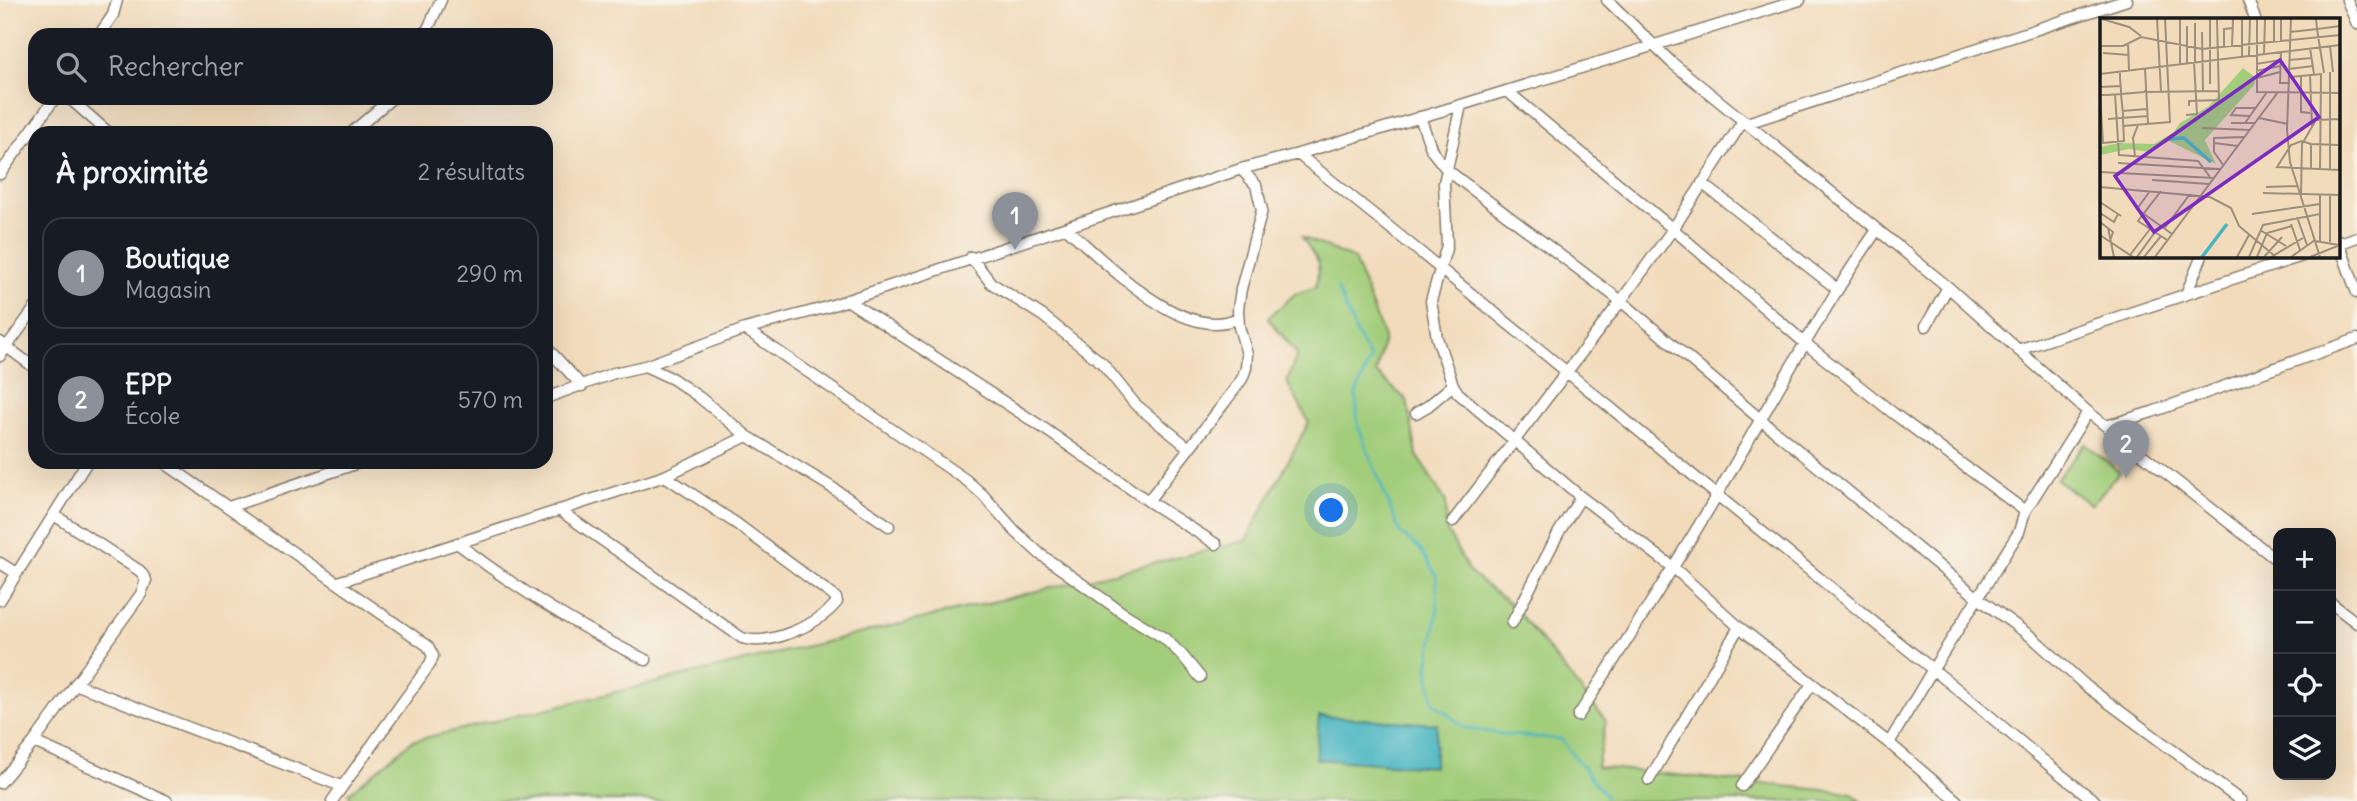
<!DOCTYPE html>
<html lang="fr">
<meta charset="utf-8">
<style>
body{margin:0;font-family:Delius,sans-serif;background:#242831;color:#f1f3f6}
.controls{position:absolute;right:21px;bottom:21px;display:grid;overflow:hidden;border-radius:14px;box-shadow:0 7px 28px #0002}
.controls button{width:63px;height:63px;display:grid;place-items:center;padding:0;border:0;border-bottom:2px solid #363941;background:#171b24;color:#f1f3f6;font:35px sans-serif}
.you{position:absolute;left:1332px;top:511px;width:24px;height:24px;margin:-18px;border:5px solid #fff;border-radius:50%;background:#1a73e8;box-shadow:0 0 0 10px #1a73e833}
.badge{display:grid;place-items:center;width:46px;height:46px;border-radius:50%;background:#8c9099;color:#fff;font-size:23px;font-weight:700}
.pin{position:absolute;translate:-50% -58px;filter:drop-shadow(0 2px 4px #0008)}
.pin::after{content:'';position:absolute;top:37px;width:24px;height:21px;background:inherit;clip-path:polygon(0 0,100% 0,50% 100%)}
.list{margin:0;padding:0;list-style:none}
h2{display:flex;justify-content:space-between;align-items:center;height:91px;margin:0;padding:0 28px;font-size:30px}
h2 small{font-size:23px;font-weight:400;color:#9ea1a6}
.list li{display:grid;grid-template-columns:46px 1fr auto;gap:21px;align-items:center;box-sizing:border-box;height:112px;margin:0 14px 14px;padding:0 14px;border:2px solid #363941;border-radius:21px}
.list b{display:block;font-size:26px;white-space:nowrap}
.list p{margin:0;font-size:23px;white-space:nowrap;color:#9ea1a6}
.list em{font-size:23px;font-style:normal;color:#9ea1a6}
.icon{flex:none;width:38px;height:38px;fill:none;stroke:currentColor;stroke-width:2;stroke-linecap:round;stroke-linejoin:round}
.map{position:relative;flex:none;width:2357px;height:801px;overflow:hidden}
.search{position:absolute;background:#171b24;box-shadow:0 7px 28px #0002;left:28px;top:28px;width:525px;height:77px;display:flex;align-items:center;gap:18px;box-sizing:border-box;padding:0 24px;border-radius:21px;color:#9ea1a6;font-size:26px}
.panel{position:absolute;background:#171b24;box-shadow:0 7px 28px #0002;left:28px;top:126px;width:525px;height:343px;border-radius:21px}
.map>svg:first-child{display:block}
</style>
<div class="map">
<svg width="2357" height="801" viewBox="0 0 2357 801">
<rect width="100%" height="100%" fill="#f7f3e8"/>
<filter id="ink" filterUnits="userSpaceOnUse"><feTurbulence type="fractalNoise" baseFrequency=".0143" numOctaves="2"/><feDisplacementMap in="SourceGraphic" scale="14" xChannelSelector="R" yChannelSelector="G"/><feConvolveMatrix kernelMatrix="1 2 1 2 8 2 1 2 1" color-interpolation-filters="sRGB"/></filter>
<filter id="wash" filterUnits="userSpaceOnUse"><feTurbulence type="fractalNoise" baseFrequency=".00686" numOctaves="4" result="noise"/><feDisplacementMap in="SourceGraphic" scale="28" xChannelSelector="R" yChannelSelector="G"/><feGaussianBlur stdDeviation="1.57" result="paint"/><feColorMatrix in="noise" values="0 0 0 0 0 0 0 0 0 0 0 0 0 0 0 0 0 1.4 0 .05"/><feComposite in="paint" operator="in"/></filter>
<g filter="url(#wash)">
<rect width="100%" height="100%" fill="#f2dbbb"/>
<path fill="#a2cd7a" stroke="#5f744b" stroke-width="2" d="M 1302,237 L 1354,259 L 1384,338 L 1376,373 L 1407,400 L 1417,455 L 1446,502 L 1446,529 L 1470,573 L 1514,607 L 1606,721 L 1597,767 L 1852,793 L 1861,801 L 351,801 L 349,793 L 412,741 L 1246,541 L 1309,422 L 1287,382 L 1297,354 L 1268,318 L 1295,294 L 1316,287 L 1319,263 Z
M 2085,444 L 2120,472 L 2091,505 L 2056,479 Z"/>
<path fill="#47b5c2" stroke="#32686f" stroke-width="2" d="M 1319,716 L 1437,724 L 1434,767 L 1316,759 Z"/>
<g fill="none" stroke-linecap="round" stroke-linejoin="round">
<path stroke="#47b5c2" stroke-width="2.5" d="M 1337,288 L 1357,335 L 1370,359 L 1356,394 L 1358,426 L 1400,533 L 1420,549 L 1436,575 L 1438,607 L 1428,668 L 1433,702 L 1465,728 L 1507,735 L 1561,739 L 1606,797"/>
</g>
</g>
<g filter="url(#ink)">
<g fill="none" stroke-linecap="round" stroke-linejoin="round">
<defs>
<path id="minor" d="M 1607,0 L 1671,62 L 1948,287 L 2088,412 L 2278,561
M 2248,0 L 2255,19
M 2347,0 L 2357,24
M 99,35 L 113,15 L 117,0
M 425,35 L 441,0
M 1507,91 L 1673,229 L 1806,344 L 1893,413 L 2025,511
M 69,98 L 109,133
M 1461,105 L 1444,183 L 1447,245 L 1431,301 L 1437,338 L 1453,385 L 1458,393 L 1581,497 L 1674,568 L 1739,627 L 1889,743 L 1957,801
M 1420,117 L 1432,151 L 1447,170 L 1621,301 L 1760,419 L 1978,598 L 2033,638 L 2086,686 L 2241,801
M 1747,123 L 2127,0
M 351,133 L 392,98
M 1298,154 C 1511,323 1718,499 1931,668 C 1986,711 2038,759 2095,801
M 0,174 L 55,98
M 1702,183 L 1837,289
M 1066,228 C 1105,261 1182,344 1238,318
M 2338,240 L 2357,293
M 2338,244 L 2357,237
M 971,257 L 991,283 L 1043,316 L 1102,363 L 1135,404 L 1189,448
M 2186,294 L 2202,256
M 847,300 L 1042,427 L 1148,501 L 1225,402 L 1242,379 L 1246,368 L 1247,354 L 1239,327 L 1238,309 L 1241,289 L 1262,210 L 1256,185 L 1241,169
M 1926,326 L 1948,287
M 745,329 L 966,480 L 983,495 L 1015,531 L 1040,554 L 1123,613 L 1164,638 L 1182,655 L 1200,677
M 0,342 L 35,368
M 546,347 L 582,386
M 2018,350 L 2302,256
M 0,356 L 35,308
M 645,366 L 673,379 L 699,397 L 747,436 L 828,485 L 889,526
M 546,398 L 614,373 L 645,366 L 745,329 L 824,308 L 1241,169 L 1298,154 L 1461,105 L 1800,0
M 1416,413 L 1428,406 L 1453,385
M 2106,426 L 2152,412 L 2357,339
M 163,462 L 428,646 L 433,656 L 430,664 L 332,801
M 1148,501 L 1216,544
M 229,507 L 361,462
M 559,510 L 742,638 C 770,647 819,624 837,602 L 836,598 L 831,594 L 737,524 L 665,476
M 1453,521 L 1621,301 L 1673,229 L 1743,121
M 457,543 C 516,588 579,628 646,660
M 0,563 L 16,573
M 338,582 L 665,476 L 747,436
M 0,600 L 87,462
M 2331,603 L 2357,623
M 1512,623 L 1559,532 L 1581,497
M 75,684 L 341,786
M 1578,716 C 1625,643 1673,570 1717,495 C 1769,406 1818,315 1877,230
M 34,742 L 167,801
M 1889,743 L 1933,669 L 2019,532 L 2025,511 L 2088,412
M 1649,780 L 1739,627
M 0,783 L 34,742 L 141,594 L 146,580 L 140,571 L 54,515
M 1742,786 L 1812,684"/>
</defs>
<use href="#minor" stroke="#877c6c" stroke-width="13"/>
<use href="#minor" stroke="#fff" stroke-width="10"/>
</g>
</g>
<g transform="translate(2100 18)">
<rect width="240" height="240" fill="#f2dbbb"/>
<path d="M 143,50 L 156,60 L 154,67 L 105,122 L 116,146 L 69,123 L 50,134 L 29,131 L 0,137 L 0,129 L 19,125 L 54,126 L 74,114 L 80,105 L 109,88 Z" fill="#a2cd7a"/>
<path fill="none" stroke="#47b5c2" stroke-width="3.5" d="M 68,121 L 84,120 L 111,144M 102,239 L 127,206"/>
<path fill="none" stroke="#9c8f7b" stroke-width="2" d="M 2,1 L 29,9 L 41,18M 57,1 L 61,73M 110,1 L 110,66M 157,1 L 157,74 L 240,75M 181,1 L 181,24M 191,1 L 187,112 L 190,144 L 220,239M 95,5 L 95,44M 87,8 L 87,45M 102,14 L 103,74M 190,14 L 217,11 L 216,1M 174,24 L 174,1M 28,25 L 29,52M 0,28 L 23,28 L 41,19 L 102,31 L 240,17M 132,28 L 133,1M 230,28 L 233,54M 124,29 L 124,11 L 133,10M 210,30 L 214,56M 181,33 L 180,65 L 190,65M 3,35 L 29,37M 164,36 L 165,1M 149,37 L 150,1M 142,38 L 142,1M 189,42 L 212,40M 80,46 L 80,1M 156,46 L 181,42M 45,51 L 48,106M 189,51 L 213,48M 20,53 L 20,60 L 21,72 L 21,76 L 23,96 L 23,103 L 24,123 L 3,125 L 0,77 L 7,77 L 21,76 L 44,74 L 46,72M 156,53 L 180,48M 224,55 L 217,11 L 240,8M 0,56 L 240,27M 210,57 L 212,108M 190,59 L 222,56M 201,59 L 201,94 L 210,95M 157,60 L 180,54M 0,69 L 21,68M 46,74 L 118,73M 15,76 L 19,138M 89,88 L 89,83 L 119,82 L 117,1M 22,93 L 47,91M 86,97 L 97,96 L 94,44M 149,98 L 131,97 L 136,90 L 155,90M 159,100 L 188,106M 8,101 L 48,98M 131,105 L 155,105M 145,105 L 167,74M 23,108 L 70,104 L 65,1M 102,110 L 150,112M 114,125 L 138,128M 209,126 L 240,127M 211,126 L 202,123 L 191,127 L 177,149 L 240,152M 19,137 L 98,143 L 110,159M 35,138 L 33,120 L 38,107M 18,145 L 120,151M 124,148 L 114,134 L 114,120 L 144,119M 211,151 L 211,126M 220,152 L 221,56M 230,152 L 230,54M 239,152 L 240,67M 0,154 L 114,160M 52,162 L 109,166M 0,169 L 110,179 L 131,190 L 139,208 L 176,239M 166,169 L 197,168M 50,173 L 37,191 L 72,216M 61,173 L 38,203 L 67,222M 163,175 L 240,177M 201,176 L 202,126 L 216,102 L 240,101M 0,184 L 21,198M 0,195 L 14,204 L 18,196M 152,196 L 220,186M 197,199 L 207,227M 0,204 L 13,214 L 10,223M 191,206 L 200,232M 8,210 L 14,239M 64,211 L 90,176M 160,212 L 186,228M 0,217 L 33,239M 215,223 L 239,227 L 239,177M 220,223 L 220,177M 230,224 L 230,177M 30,237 L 50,211M 37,239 L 55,214M 44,239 L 61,218M 55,239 L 178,74M 137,239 L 149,217M 149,239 L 163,207 L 220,196M 157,239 L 167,215 L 192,208M 164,239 L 182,219M 171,239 L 203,220M 191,239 L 215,222M 210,239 L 240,227"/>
<path fill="#7b2cbf" fill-opacity="0.15" stroke="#7b2cbf" stroke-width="3.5" d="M 180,42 L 219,99 L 54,214 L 15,158 Z"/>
<rect width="240" height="240" fill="none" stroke="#1c1c1c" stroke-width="3.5"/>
</g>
</svg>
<div class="controls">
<button>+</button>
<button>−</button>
<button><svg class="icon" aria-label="locate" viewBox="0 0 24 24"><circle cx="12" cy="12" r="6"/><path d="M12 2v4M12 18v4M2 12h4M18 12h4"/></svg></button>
<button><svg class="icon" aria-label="layers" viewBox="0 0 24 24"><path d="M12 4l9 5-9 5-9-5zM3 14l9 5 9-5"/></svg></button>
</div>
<div class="you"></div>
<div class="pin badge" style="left:1015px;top:250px">1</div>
<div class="pin badge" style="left:2126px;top:478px">2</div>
<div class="search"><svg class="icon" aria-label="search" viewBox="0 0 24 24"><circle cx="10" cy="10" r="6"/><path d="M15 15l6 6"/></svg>Rechercher</div>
<section class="panel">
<h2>À proximité<small>2 résultats</small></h2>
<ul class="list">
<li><span class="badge">1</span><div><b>Boutique</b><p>Magasin</p></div><em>290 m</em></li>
<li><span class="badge">2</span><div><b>EPP</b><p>École</p></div><em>570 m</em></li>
</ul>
</section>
</div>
